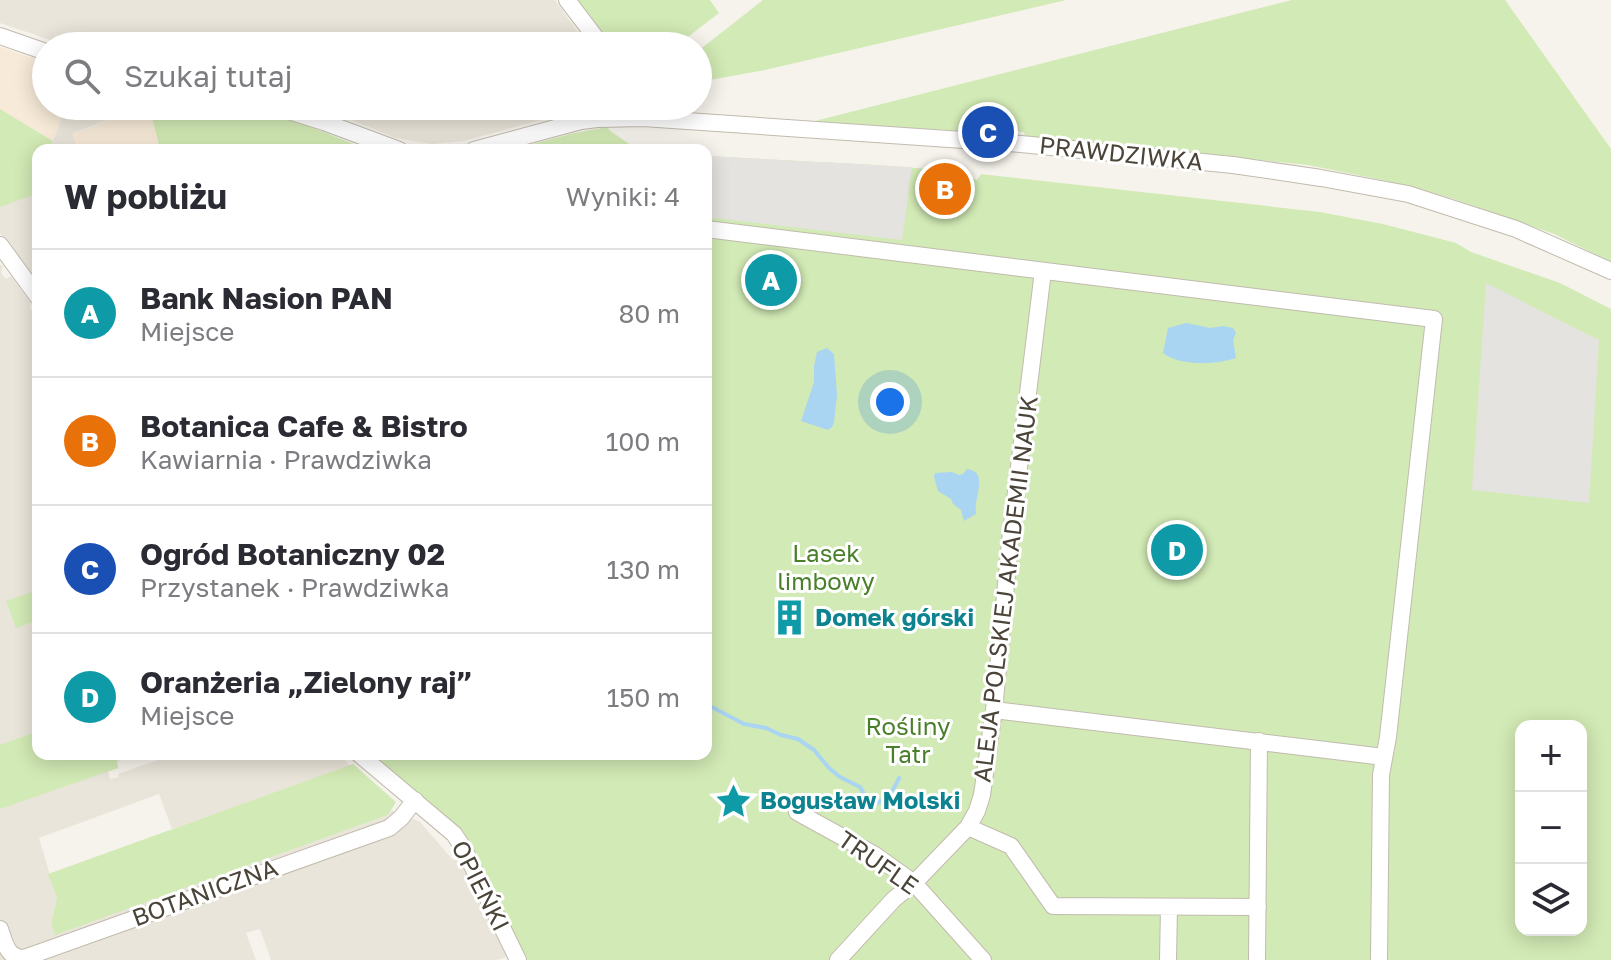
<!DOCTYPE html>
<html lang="pl">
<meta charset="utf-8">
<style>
body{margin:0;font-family:"Golos Text",sans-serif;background:#f7f7f7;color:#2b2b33}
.controls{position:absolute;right:24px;bottom:24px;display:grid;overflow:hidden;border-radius:16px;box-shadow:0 4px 20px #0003}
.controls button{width:72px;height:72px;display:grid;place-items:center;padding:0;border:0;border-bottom:2px solid #e1e1e2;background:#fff;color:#2b2b33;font:40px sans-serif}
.you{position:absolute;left:890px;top:402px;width:28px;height:28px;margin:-20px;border:6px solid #fff;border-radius:50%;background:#1a73e8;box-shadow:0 0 0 12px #1a73e833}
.badge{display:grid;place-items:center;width:52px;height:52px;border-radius:50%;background:#111827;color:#fff;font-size:26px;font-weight:700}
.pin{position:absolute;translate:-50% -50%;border:4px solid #fff;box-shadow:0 2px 8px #0006}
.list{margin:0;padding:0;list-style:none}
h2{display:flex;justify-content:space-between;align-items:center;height:104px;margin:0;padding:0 32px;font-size:34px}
h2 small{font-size:26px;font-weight:400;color:#7c7c81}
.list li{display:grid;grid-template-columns:52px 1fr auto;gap:24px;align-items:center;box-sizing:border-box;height:128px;padding:0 32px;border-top:2px solid #e1e1e2}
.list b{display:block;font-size:30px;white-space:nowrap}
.list p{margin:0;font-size:26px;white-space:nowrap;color:#7c7c81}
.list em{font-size:26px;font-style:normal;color:#7c7c81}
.icon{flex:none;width:44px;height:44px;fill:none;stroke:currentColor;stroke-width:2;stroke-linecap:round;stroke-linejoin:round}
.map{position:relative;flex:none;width:1611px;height:960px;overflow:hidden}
.search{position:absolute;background:#fff;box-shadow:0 4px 20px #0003;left:32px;top:32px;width:680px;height:88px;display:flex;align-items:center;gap:20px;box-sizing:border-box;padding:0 28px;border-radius:44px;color:#7c7c81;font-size:30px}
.panel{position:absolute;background:#fff;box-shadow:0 4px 20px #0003;left:32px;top:144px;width:680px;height:616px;border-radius:16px}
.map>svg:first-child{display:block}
</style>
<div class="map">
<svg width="1611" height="960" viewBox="0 0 1611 960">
<rect width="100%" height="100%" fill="#f6f3ec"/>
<path fill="#eae5da" d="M 0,0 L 555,0 L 588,46 L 106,46 L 103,40 L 91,46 L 68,46 L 0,23 Z
M 66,106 L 140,106 L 140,108 L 73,133 L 78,150 L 38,150 L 38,285 L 0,233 L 0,160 L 53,141 Z
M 318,106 L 601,106 L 577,110 L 464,141 L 432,144 L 395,138 Z
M 0,265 L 3,266 L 1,273 L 6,279 L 11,276 L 31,303 L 30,307 L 33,314 L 38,315 L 38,483 L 35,485 L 38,494 L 38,754 L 136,754 L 117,761 L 118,768 L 108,771 L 110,779 L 119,777 L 118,774 L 175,754 L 349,754 L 351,756 L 345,760 L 350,766 L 172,829 L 159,794 L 39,838 L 57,898 L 51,923 L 55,934 L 388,815 L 392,810 L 407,823 L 411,818 L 420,822 L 453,860 L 459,859 L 511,956 L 496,960 L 271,960 L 260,929 L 246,933 L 256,960 L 0,960 Z"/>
<path fill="#f7ead8" d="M 0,47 L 46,63 L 46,106 L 66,106 L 53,141 L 0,109 Z
M 149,106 L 159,147 L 157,147 L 157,150 L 78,150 L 72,134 Z"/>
<path fill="#d2eab5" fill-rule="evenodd" d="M 577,0 L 710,0 L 719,13 L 676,46 L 610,46 Z
M 763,0 L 1066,0 L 765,70 L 698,82 L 698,51 Z
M 1292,0 L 1505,0 L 1611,149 L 1611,262 L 1554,234 L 1451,198 L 1387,181 L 1308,165 L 1025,136 L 1024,132 L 966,127 L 965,131 L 811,122 Z
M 149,106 C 176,106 205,103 231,106 C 280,112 323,132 368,150 L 157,150 L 157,147 L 159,146 Z
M 0,109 L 53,141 L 51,142 L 54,150 L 38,150 L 38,193 L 0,207 Z
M 608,127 L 609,130 L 632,146 L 633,150 L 510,150 L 574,133 Z
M 706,156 L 877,165 L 968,172 L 970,178 L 977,180 L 981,174 L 1320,212 L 1383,224 L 1456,243 L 1471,252 L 1560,283 L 1611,309 L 1611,960 L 524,960 L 461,831 L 372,754 L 706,754 ZM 1521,726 L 1581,726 L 1581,930 L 1521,930 Z
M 38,590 L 38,620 L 16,628 L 6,601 Z
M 33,733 L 38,747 L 38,754 L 136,754 L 117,761 L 118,768 L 0,809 L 0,745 Z
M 353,764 L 396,802 L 388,815 L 55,935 L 51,923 L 57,898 L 48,874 Z"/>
<path fill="#e5e3e0" d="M 706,156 L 912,167 L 902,240 L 706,217 Z
M 1486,283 L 1599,340 L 1589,503 L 1472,490 Z"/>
<path fill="#a9d4f2" d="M 1186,323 L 1210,328 L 1223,326 L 1233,328 L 1236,333 L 1233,340 L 1236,358 C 1216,365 1179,366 1163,353 L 1168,328 Z
M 827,348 L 834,354 L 837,395 L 834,423 L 832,427 L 828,430 L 801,421 L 814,382 L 814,366 L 817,352 Z
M 967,469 C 990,472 973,497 976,514 L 964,521 L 961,510 L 953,504 L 951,499 L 938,491 L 934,477 L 935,473 L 952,472 L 959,475 L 963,474 Z"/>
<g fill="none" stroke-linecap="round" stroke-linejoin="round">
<path stroke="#a9d4f2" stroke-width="4" d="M 706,704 L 744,724 L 766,728 L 781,735 L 798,739 L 814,750 L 829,768 L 840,777 L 860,787 L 869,803 L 874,805 C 887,798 893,792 899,778"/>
<defs>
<path id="street" d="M 567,0 L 602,46
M 0,36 L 46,52
M 267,106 L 289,111 L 324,122 L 399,150
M 474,150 L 581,121 L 597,119 L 643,118 L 1021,144 L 1233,165 L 1321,178 L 1408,194 L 1516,229 L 1611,271
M 706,229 L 1434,319 L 1388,737 L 1381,775 L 1379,960
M 0,245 L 38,297
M 994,710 L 1384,757
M 359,754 L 454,834 L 464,849 L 518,960
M 797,812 L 875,855 L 914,883 L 983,960
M 968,827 L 1011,846 L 1053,906 L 1258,907
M 0,929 C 5,943 7,958 24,958 L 389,828 L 401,818 L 415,800
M 838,960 L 894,899 L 914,883 L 968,827 L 977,811 L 982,795 L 994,710 L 1011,532 L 1043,271
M 1168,960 L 1169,907
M 1257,960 L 1259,741"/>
</defs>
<use href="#street" stroke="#c2bbae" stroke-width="18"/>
<use href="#street" stroke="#fff" stroke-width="16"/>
</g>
<defs>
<symbol id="building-bare" viewBox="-9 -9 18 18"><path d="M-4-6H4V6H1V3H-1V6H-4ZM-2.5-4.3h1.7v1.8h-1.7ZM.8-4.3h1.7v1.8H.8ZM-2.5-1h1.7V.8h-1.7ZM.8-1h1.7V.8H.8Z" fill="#0f9aa8" stroke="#fff" stroke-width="2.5" paint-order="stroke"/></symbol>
<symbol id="sight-bare" viewBox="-9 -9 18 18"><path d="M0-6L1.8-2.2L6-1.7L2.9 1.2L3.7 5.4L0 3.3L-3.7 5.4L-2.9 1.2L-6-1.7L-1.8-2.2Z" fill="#0f9aa8" stroke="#fff" stroke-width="2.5" paint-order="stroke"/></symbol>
</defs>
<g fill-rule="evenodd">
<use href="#building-bare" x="764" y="592" width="51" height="51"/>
<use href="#sight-bare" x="708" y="776" width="51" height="51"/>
</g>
<g text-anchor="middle" stroke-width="6" stroke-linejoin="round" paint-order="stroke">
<g font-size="24" fill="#4b4439" stroke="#fff">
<text transform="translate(1121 154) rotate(6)" y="8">PRAWDZIWKA</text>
<text transform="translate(1006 589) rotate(-83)" y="8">ALEJA POLSKIEJ AKADEMII NAUK</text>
<text transform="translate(878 863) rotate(35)" y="8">TRUFLE</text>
<text transform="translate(480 886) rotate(63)" y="8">OPIEŃKI</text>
<text transform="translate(205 893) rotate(-20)" y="8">BOTANICZNA</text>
</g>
<g font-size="24" fill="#4a7f2a" stroke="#fff">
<text x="826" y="562">Lasek<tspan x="826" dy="28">limbowy</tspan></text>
<text x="908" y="735">Rośliny<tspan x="908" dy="28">Tatr</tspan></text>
</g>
<g font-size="24" font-weight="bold" fill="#0d838f" stroke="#fff" text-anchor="start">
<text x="815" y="626">Domek górski</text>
<text x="760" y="809">Bogusław Molski</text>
</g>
</g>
</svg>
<div class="controls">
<button>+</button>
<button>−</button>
<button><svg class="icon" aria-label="layers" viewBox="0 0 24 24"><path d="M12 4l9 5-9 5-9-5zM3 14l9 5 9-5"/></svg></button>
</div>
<div class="you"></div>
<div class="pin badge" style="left:771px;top:280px;background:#0f9aa8">A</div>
<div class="pin badge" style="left:945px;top:189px;background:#e8710a">B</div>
<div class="pin badge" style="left:988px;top:132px;background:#1a4fb4">C</div>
<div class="pin badge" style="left:1177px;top:550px;background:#0f9aa8">D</div>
<div class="search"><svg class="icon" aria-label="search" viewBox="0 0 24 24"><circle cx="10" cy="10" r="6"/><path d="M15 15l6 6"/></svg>Szukaj tutaj</div>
<section class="panel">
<h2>W pobliżu<small>Wyniki: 4</small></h2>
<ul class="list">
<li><span class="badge" style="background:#0f9aa8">A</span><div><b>Bank Nasion PAN</b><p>Miejsce</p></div><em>80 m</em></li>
<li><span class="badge" style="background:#e8710a">B</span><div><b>Botanica Cafe &amp; Bistro</b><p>Kawiarnia · Prawdziwka</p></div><em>100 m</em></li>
<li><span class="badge" style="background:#1a4fb4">C</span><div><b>Ogród Botaniczny 02</b><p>Przystanek · Prawdziwka</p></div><em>130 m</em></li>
<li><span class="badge" style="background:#0f9aa8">D</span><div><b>Oranżeria „Zielony raj”</b><p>Miejsce</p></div><em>150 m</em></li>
</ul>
</section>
</div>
